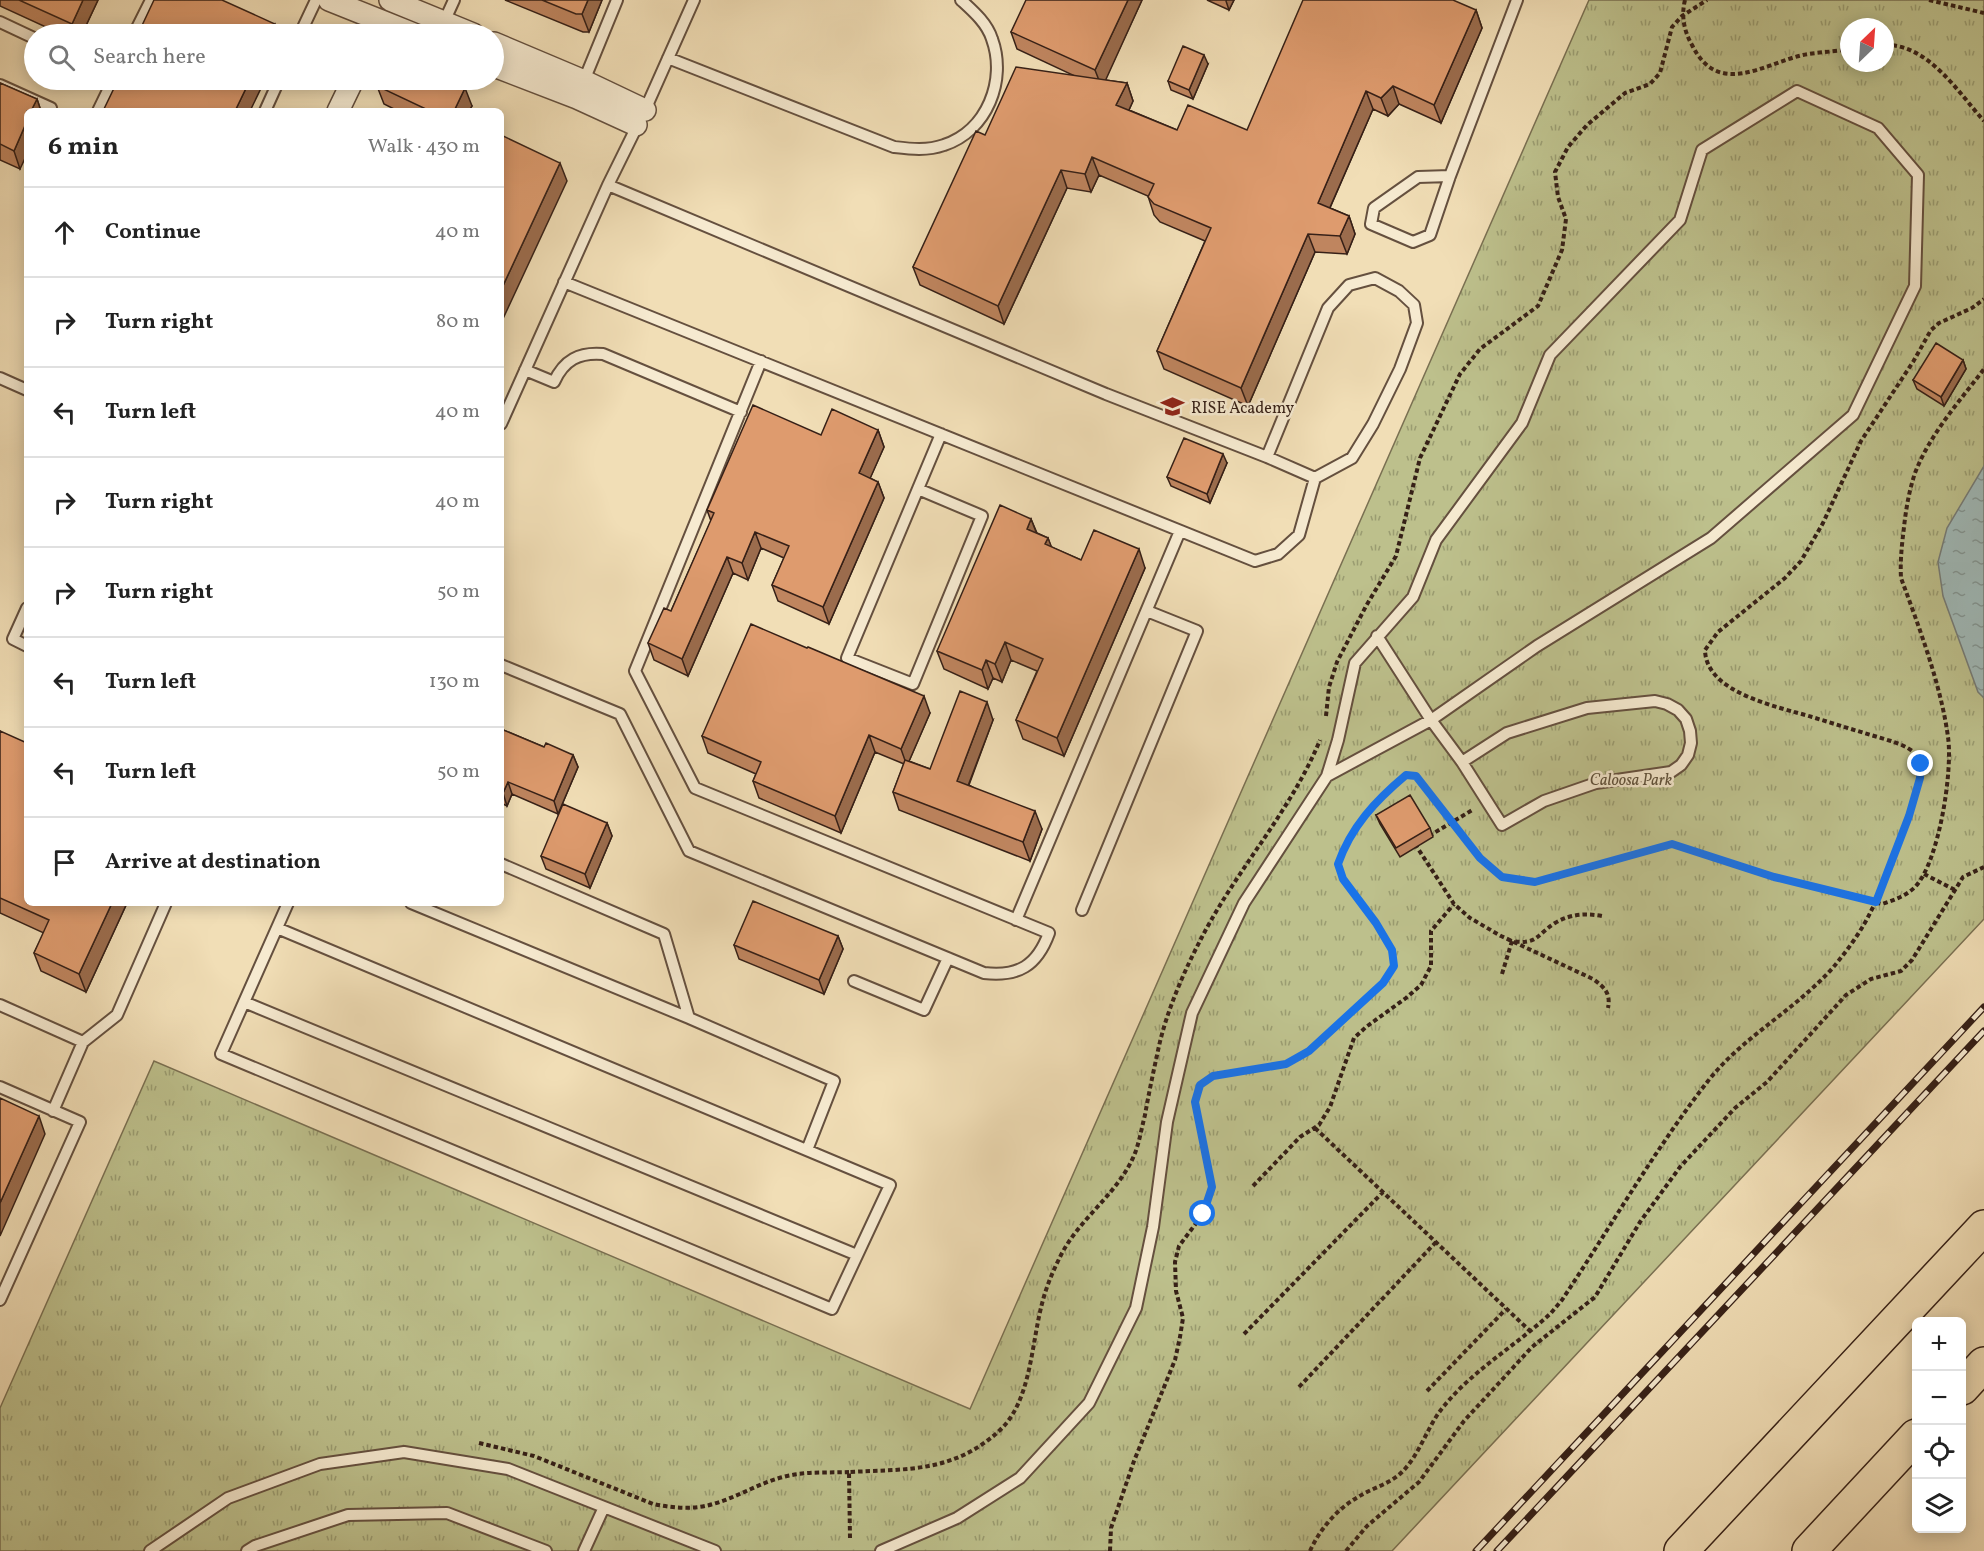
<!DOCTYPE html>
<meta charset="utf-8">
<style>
body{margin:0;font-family:Vollkorn,serif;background:#f6f6f6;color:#222}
.controls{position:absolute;right:18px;bottom:18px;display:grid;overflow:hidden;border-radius:9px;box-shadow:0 3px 15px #0003}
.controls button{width:54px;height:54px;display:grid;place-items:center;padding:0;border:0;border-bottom:2px solid #e0e0e0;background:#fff;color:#222;font:30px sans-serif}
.compass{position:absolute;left:1840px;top:18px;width:54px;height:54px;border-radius:50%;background:#fff;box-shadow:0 3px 15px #0003;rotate:25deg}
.stop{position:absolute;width:18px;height:18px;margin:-14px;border:4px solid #1a73e8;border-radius:50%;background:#fff}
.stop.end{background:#1a73e8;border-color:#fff;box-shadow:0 2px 6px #0008}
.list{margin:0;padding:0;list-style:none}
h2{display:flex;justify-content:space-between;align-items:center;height:78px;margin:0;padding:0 24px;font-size:26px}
h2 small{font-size:20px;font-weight:400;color:#767676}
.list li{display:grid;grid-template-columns:39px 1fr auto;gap:18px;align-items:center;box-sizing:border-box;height:90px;padding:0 24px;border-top:2px solid #e0e0e0}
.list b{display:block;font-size:22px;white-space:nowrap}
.list em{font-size:20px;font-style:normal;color:#767676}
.icon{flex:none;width:33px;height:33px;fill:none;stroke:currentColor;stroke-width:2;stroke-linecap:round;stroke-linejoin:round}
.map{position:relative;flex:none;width:1984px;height:1551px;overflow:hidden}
.search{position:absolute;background:#fff;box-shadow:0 3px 15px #0003;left:24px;top:24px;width:480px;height:66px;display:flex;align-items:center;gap:15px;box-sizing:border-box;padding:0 21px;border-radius:33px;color:#767676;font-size:22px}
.panel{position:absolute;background:#fff;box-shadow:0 3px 15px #0003;left:24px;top:108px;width:480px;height:798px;border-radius:9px}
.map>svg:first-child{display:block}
</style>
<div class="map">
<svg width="1984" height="1551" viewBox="0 0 1984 1551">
<defs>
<pattern id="park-tufts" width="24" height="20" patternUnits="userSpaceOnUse" patternTransform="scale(1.5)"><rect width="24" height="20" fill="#bdc08c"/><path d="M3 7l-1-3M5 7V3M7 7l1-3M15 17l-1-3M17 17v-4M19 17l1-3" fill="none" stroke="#9a9c71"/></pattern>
<pattern id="water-ripples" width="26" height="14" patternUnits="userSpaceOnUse" patternTransform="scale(1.5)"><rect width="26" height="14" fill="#9fb9b8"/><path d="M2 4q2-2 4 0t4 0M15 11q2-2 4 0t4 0" fill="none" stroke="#829695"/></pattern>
</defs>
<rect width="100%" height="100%" fill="#f1deb6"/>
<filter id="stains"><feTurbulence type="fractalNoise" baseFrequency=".00333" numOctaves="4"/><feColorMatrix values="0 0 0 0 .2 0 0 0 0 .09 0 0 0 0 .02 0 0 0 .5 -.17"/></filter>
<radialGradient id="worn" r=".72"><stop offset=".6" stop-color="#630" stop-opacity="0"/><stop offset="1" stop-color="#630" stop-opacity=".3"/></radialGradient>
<path fill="url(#park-tufts)" stroke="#7a7052" stroke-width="1.5" fill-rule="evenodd" d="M 1589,0 L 1984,0 L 1984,919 L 1392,1551 L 0,1551 L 0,1408 L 154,1061 L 970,1409 ZM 1849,27 L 1885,27 L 1885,63 L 1849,63 Z"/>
<path fill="url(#water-ripples)" stroke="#757c78" stroke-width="1.5" d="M 1984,466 L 1984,698 L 1978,692 L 1943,596 L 1938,562 L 1947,528 Z"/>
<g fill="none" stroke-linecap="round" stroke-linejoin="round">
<defs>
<path id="service" d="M 0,22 L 34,38
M 444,22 L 454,0
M 134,34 L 151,0
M 300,34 L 316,0
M 668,58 L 894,147 C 911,149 927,151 944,145 C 987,131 1007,80 992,39 C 987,23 973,11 961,0
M 583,83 L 617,0
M 0,85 L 51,108
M 98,111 L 113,80
M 265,111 L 279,80
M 1450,176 L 1418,177 L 1374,208 L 1371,224 L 1413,242 L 1430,235 L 1450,176 L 1517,0
M 608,185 L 1106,394 L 1267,457 L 1315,478
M 564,282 L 1255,561 L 1278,554 L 1299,535 L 1315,478 L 1352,458 L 1373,424 L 1400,369 L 1417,323 L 1414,305 L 1399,291 L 1375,278 L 1349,285 L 1328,308 L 1267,457
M 525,370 L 554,382 C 564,360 579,352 603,354 L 741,412
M 0,378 L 27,390
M 501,424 L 608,185 L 645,110 L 694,0
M 918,489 L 982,516 L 913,684 L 847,658 L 941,434
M 27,608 L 13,639 L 27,646
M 1377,636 L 1431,720 L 1462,762 L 1502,825 L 1544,801 L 1596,783 L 1671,772 L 1681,765 L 1688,755 L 1691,743 L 1690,731 L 1686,719 L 1678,710 L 1667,704 L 1655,701 L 1587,708 L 1507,733 L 1462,762
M 501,665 L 620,714 L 689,851 L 984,973 C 1018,977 1037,966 1049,933 L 695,788 L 635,671 L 761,361
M 501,864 L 664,934 L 689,1018 L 834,1081 L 807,1150
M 411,903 L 689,1018
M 1082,910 L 1197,631 L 1147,611
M 1016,920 L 1180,531
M 277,928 L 890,1185 L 832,1309 L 221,1054 L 288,903
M 854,981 L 924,1010 L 948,958
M 244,1002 L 857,1255
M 0,1005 L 83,1042 L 53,1111
M 83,1042 L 117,1015 L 166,903
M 0,1087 L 80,1122 L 0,1300
M 150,1551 L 228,1498 L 320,1464 L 404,1452 L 508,1469 L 715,1551
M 247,1551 L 255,1546 L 348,1515 L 447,1513 L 546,1551
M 584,1551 L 604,1507
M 881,1551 L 957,1518 L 1020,1478 L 1089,1403 L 1136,1308 L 1153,1227 L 1167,1122 L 1192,1013 L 1244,903 L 1327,776 L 1338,740 L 1355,663 L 1413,597 L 1436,540 L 1522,423 L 1550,355 L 1680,220 L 1702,150 L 1797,91 L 1878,128 L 1918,175 L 1915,286 L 1853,415 L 1711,538 L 1537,646 L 1431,720 L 1327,776"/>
<path id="minor" d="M 329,0 L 414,34
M 390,0 L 473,34
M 494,43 L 584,81 L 645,110
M 494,66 L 577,98 L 636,125
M 338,111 L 353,80"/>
<path id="motorway" d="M 1962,1388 L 1984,1364
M 1681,1551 L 1984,1227
M 1809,1551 L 1916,1436"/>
</defs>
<use href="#service" stroke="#65503f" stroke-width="14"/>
<use href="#minor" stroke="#65503f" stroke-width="24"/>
<use href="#motorway" stroke="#362017" stroke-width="36"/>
<path stroke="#362017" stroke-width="4" stroke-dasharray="4.5 3" stroke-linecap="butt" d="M 1685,0 C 1681,16 1684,31 1692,45 C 1718,98 1763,64 1803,55 C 1817,52 1834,52 1849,49
M 1929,0 L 1984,13
M 1885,45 C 1928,44 1958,92 1984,121
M 1326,716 L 1329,687 L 1337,662 L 1366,606 L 1396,556 L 1420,458 L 1460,374 L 1480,349 L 1538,306 L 1562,250 L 1566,219 L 1558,197 L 1555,172 L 1568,147 L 1587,125 L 1625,93 L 1650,84 L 1660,73 L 1672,27 L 1682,16 L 1707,0
M 1429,836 L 1474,809
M 1415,844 L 1454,904 L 1470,918 L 1501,936 L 1593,979 C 1604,987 1611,993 1608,1008
M 1924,874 L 1955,890
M 1502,974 L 1512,941 C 1538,945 1536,935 1555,923 C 1570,914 1586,913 1602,916
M 1315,1128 L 1530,1331
M 1253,1186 L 1300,1137 L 1319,1125 L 1330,1107 L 1354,1038 L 1366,1027 L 1406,998 L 1421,985 L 1431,966 L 1431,931 L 1454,904
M 1244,1334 L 1383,1192
M 1299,1387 L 1436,1242
M 1427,1391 L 1506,1309
M 479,1443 L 534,1456 L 653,1504 C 673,1508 694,1510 713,1504 C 738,1497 759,1483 783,1477 C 805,1471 828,1473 849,1472
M 850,1538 L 849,1472 C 906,1469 953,1473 999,1431 C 1032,1401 1031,1342 1043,1300 C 1047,1285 1053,1271 1060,1257 C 1078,1220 1114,1197 1132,1160 C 1139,1146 1141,1130 1145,1115 C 1149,1092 1154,1069 1159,1046 C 1167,1010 1185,969 1202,937 C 1237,869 1291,811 1320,740
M 1110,1551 L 1111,1528 L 1134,1461 L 1175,1360 L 1180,1337 L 1183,1318 L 1176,1291 L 1175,1262 L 1179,1246 L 1203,1214 L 1212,1187 L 1195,1102 L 1200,1085 L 1213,1076 L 1286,1063 L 1309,1051 L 1383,983 L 1394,966 L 1392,950 L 1376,923 L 1343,879 L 1337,864 C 1351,827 1376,800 1405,775 L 1416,776 L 1480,858 L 1502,877 L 1535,882 L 1672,844 L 1774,877 L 1882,904 C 1894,900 1906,896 1915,887 C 1939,862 1953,771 1948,737 C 1941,685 1919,627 1901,578 C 1900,560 1902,544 1904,527 C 1906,509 1909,491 1915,473 C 1930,434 1959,402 1984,369
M 1310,1551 C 1320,1529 1337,1509 1358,1497 C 1372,1488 1390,1484 1402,1472 C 1421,1453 1427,1426 1444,1406 C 1474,1369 1517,1345 1551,1313 L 1562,1300 C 1610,1228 1655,1149 1708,1081 C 1743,1036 1799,1008 1836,964 C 1849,948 1862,930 1871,911 C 1883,890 1924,785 1921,765 C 1919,751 1903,745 1891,741 C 1864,733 1838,725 1812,717 C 1780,707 1706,694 1705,650 L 1718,632 L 1785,578 L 1801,561 L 1823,523 L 1861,441 L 1913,362 L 1931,330 L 1939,323 L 1972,308 L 1984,299
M 1346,1551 L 1367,1526 L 1419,1482 L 1464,1421 L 1532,1347 L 1595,1297 L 1640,1222 L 1680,1167 L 1735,1108 L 1767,1082 L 1846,995 L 1871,979 L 1901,971 L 1912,960 L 1963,877 L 1984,867"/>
<use href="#service" stroke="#f6ead0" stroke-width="10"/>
<use href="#minor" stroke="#f6ead0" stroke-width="21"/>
<use href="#motorway" stroke="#f1deb6" stroke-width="33"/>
<defs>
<path id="rail" d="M 1476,1551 L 1984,1007
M 1497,1551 L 1984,1031"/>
</defs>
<use href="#rail" stroke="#362017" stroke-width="7"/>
<use href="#rail" stroke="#f6ead0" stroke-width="4.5" stroke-dasharray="14" stroke-linecap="butt"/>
</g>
<path fill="#bf855f" stroke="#362017" stroke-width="1.5" d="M 0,0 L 98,0 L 82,34 L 61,34 L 0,6 Z
M 505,0 L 602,0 L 589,32 L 583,32 Z
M 1142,0 L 1105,80 L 1127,83 L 1133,101 L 1129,110 L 1177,130 L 1247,130 L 1476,10 L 1482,28 L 1441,123 L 1399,104 L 1388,116 L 1373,109 L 1330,208 L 1349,216 L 1355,234 L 1347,254 L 1315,252 L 1248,406 L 1164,369 L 1157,351 L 1205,241 L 1160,222 L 1154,215 L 1148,196 L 1099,175 L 1091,192 L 1067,188 L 1004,324 L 920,285 L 913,267 L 985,135 L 1075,76 L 1017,49 L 1011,32 Z
M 1207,0 L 1234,0 L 1229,10 Z
M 1208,64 L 1193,99 L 1171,90 L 1168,81 Z
M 0,83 L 37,99 L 41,111 L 27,111 L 20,169 L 0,160 Z
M 377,86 L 472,106 L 469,111 L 398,111 L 384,104 Z
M 1963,360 L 1966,369 L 1944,406 L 1917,389 L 1913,380 Z
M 878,430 L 884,447 L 870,478 L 878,482 L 884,498 L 829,624 L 778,601 L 772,585 L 784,558 L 761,548 L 748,580 L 733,573 L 688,676 L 654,660 L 648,643 L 671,611 L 711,521 L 707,510 L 821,435 Z
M 1227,463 L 1210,503 L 1171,486 L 1167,477 Z
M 1031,519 L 1037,533 L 1048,538 L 1051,547 L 1081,560 L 1145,568 L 1064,756 L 1023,739 L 1016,720 L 1037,671 L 1011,660 L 1002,682 L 993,678 L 988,689 L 944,669 L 937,651 Z
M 930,713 L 909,761 L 930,769 L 993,720 L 969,785 L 1042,829 L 1030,861 L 899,810 L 893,792 L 904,764 L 875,752 L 841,833 L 759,798 L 753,781 L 756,774 L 708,753 L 702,736 Z
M 501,729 L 544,747 L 573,755 L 578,767 L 558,814 L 512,794 L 507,806 L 501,803 Z
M 0,731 L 127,903 L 86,992 L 41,971 L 34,953 L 44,933 L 0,913 Z
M 1376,815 L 1430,828 L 1433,837 L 1400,857 L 1380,824 Z
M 607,823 L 612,836 L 590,888 L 546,869 L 541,856 Z
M 838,936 L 843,949 L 824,994 L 739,959 L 734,945 Z"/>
<path fill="#9b6c4d" stroke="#362017" stroke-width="1.5" d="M 83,0 L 98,0 L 82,34 L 76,34 L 72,24 Z
M 588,0 L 602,0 L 589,32 L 582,14 Z
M 1128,0 L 1142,0 L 1102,88 L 1095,70 Z
M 1227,0 L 1234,0 L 1229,10 L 1226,1 Z
M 1476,10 L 1482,28 L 1441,123 L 1434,105 Z
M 275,24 L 279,34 L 270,34 Z
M 1204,55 L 1208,64 L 1193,99 L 1189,90 Z
M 250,80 L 265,80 L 250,111 L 235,111 Z
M 1127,83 L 1133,101 L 1123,123 L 1116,105 Z
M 1393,86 L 1399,104 L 1388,116 L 1381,98 Z
M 465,88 L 472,106 L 469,111 L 454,111 Z
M 1366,91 L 1373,109 L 1324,221 L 1318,203 Z
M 37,99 L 41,111 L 31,111 Z
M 27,121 L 27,154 L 20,169 L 14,151 Z
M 1092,157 L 1099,175 L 1091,192 L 1085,174 Z
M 560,163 L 567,181 L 501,323 L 501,290 Z
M 1061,170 L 1067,188 L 1004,324 L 998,306 Z
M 1349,216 L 1355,234 L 1347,254 L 1340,236 Z
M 1308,234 L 1315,252 L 1248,406 L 1241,388 Z
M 1963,360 L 1966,369 L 1944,406 L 1941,397 Z
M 878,430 L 884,447 L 865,490 L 859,473 Z
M 1223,454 L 1227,463 L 1210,503 L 1207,494 Z
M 878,482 L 884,498 L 829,624 L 823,607 Z
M 1031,519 L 1038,537 L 1027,529 Z
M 755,532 L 761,548 L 748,580 L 742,563 Z
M 1048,538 L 1055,556 L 1045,544 Z
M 1139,549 L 1145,568 L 1064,756 L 1057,738 Z
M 727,557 L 733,573 L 688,676 L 682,659 Z
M 1005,642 L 1011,660 L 1002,682 L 995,664 Z
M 986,660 L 993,678 L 988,689 L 982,670 Z
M 924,696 L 930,713 L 907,766 L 901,749 Z
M 987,702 L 993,720 L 963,799 L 957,781 Z
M 869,735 L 875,752 L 841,833 L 835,816 Z
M 573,755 L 578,767 L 558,814 L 554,801 Z
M 508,782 L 512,794 L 507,806 L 503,793 Z
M 1035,811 L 1042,829 L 1030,861 L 1023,842 Z
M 607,823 L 612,836 L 590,888 L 585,874 Z
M 112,903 L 127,903 L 86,992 L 79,974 Z
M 838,936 L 843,949 L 824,994 L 819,980 Z
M 39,1116 L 45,1134 L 0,1236 L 0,1203 Z"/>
<path fill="#de9b6e" stroke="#362017" stroke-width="1.5" d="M 19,0 L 83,0 L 72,24 Z
M 154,0 L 222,0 L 275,24 L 270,34 L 138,34 Z
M 542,0 L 588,0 L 582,14 L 576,14 Z
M 1026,0 L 1128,0 L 1095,70 L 1011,32 Z
M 1303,0 L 1453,0 L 1476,10 L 1434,105 L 1393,86 L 1381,98 L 1366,91 L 1318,203 L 1349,216 L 1340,236 L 1308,234 L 1241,388 L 1157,351 L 1211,228 L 1154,204 L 1148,197 L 1154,184 L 1092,157 L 1085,174 L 1061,170 L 998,306 L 913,267 L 976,131 L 985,135 L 1016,67 L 1127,83 L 1116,105 L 1177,130 L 1188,105 L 1247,130 Z
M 1183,46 L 1204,55 L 1189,90 L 1168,81 Z
M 118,80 L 250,80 L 235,111 L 103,111 Z
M 380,80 L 448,80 L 465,88 L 454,111 L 430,111 L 377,86 Z
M 0,83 L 37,99 L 31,111 L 27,111 L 27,121 L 14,151 L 0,144 Z
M 501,135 L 560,163 L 501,290 Z
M 1936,343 L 1963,360 L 1941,397 L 1913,380 Z
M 753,405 L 821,435 L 832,409 L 878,430 L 859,473 L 878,482 L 823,607 L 772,585 L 789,546 L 755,532 L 742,563 L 727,557 L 682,659 L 648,643 L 664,608 L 671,611 L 714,513 L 707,510 Z
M 1184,438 L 1223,454 L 1207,494 L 1167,477 Z
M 1000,505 L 1031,519 L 1027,529 L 1048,538 L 1045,544 L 1081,560 L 1094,530 L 1139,549 L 1057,738 L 1016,720 L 1043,659 L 1005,642 L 995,664 L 986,660 L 982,670 L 937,651 Z
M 751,624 L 807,648 L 808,647 L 924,696 L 901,749 L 869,735 L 835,816 L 753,781 L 761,762 L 702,736 Z
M 960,691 L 987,702 L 957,781 L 1035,811 L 1023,842 L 893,792 L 905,760 L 930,769 Z
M 501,729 L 544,747 L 546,743 L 573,755 L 554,801 L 508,782 L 503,793 L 501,792 Z
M 0,731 L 27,743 L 27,903 L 112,903 L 79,974 L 34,953 L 49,920 L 0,898 Z
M 1410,795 L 1430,828 L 1396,848 L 1376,815 Z
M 563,804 L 607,823 L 585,874 L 541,856 Z
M 753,901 L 838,936 L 819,980 L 734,945 Z
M 0,1098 L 39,1116 L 0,1203 Z"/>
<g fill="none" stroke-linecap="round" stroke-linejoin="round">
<path stroke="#1a73e8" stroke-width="8" d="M 1203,1214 L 1212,1187 L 1195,1102 L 1200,1085 L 1213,1076 L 1286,1064 L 1309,1051 L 1383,983 L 1394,966 L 1392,950 L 1376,923 L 1343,879 L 1338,864 C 1351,827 1375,801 1406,775 L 1416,776 L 1480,858 L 1502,877 L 1535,882 L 1672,844 L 1774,877 L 1876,902 L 1909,816 L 1920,778 L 1921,764"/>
</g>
<defs>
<symbol id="school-bare" viewBox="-9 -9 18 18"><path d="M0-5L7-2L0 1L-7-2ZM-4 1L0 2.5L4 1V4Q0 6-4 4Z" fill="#8f2418" stroke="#f6ead0" stroke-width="2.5" paint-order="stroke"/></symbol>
</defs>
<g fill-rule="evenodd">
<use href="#school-bare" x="1156" y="390" width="33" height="33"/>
</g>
<g text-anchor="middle" stroke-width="5" stroke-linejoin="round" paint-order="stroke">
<g font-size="16" fill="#362017" stroke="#f6ead0" text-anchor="start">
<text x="1191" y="413">RISE Academy</text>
</g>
<g font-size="16" font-style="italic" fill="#5e503a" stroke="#f6ead0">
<text x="1631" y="785">Caloosa Park</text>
</g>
</g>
<rect width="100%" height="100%" filter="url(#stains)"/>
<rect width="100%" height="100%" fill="url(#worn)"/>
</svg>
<div class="controls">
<button>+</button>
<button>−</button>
<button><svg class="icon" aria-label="locate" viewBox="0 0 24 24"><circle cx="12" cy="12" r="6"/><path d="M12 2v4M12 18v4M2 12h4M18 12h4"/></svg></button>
<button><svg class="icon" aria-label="layers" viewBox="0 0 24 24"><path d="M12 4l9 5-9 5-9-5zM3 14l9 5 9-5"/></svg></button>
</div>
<svg class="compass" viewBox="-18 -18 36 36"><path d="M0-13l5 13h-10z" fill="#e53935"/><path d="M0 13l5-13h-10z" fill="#767676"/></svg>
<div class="stop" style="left:1203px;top:1214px"></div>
<div class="stop end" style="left:1921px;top:764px"></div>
<div class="search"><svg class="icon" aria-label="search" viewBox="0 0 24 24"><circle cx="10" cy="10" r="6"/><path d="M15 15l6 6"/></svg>Search here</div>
<section class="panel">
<h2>6 min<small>Walk · 430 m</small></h2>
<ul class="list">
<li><svg class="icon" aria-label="ahead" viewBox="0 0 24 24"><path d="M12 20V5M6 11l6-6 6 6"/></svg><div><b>Continue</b></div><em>40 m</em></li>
<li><svg class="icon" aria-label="right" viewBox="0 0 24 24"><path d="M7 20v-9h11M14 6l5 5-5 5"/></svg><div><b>Turn right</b></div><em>80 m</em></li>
<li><svg class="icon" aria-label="left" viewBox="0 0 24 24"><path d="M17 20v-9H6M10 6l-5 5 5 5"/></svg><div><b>Turn left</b></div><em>40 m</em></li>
<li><svg class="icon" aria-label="right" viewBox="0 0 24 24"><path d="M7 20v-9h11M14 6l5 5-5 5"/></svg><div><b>Turn right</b></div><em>40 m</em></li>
<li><svg class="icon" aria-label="right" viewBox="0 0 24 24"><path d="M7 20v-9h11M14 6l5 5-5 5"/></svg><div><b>Turn right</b></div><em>50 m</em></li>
<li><svg class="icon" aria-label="left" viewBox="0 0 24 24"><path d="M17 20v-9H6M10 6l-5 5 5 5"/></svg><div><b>Turn left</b></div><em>130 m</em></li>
<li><svg class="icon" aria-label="left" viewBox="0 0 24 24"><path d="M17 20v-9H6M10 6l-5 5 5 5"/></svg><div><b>Turn left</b></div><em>50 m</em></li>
<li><svg class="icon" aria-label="arrive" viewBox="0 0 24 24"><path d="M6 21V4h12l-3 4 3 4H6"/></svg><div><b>Arrive at destination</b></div></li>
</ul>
</section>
</div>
